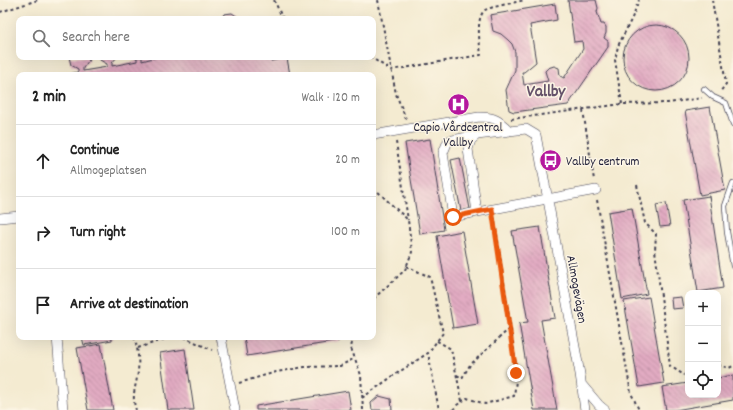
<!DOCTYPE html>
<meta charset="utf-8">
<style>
body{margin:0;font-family:Dekko,sans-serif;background:#f6f6f6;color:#222}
.controls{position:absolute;right:12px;bottom:12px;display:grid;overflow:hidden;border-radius:8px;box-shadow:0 4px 16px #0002}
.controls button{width:36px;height:36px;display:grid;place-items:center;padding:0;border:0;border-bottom:1px solid #e0e0e0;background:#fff;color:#222;font:20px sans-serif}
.stop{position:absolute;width:12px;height:12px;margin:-9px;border:3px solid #ea580c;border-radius:50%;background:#fff}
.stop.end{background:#ea580c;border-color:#fff;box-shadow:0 1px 4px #0008}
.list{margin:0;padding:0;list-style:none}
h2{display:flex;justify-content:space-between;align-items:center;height:52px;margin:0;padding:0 16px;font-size:17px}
h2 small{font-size:13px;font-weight:400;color:#767676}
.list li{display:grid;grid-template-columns:26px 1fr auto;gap:12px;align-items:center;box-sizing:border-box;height:72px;padding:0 16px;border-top:1px solid #e0e0e0}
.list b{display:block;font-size:15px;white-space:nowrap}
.list p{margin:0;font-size:13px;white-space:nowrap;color:#767676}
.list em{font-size:13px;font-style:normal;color:#767676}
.icon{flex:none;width:22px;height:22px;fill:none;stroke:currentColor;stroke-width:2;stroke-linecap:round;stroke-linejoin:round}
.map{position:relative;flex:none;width:733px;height:410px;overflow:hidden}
.search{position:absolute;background:#fff;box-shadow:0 4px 16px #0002;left:16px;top:16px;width:360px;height:44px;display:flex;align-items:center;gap:10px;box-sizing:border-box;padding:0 14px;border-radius:8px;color:#767676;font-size:15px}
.panel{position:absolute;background:#fff;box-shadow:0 4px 16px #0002;left:16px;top:72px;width:360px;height:268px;border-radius:8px}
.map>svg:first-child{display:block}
</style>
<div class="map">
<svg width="733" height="410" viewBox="0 0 733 410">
<defs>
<pattern id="building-back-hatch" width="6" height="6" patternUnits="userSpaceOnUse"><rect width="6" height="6" fill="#e2abc2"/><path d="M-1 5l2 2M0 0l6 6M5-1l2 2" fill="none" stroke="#b78b9f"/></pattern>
</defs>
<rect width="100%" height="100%" fill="#fcf5e5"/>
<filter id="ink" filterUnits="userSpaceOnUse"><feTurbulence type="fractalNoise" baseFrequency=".025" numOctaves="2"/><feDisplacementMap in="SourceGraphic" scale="8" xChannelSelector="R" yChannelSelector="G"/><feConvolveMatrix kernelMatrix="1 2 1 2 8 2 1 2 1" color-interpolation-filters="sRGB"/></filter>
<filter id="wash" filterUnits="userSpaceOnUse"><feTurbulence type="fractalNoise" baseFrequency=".012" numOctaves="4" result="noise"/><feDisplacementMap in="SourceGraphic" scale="16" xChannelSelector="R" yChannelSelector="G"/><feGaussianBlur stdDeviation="0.9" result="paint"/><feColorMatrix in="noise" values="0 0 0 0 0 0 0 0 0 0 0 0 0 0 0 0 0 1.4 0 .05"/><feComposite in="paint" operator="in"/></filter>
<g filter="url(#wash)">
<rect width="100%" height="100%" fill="#f4ebd1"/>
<g id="blocks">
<path fill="url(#building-back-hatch)" d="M 568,0 L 596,0 L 598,8 L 597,12 L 601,24 L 604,24 L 606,27 L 606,33 L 604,38 L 608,41 L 608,47 L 568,105 L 514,112 L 509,110 L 506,90 L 515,70 L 515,52 L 512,44 L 508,40 L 501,34 L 493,31 L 490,15 L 555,4 L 557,20 L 530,25 L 536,62 L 524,72 L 522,72 L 524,85 L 548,81 L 545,71 L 548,68 L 554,66 L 559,68 L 560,76 L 564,78 L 583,49 L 582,41 L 574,42 Z
M 232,13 L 238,17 L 239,19 L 221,19 L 224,14 Z
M623 58a33 33 0 1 1 66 0a33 33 0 1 1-66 0Z
M 69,57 L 88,57 L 89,60 L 83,68 L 83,71 L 107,67 L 107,64 L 100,60 L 99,57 L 117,57 L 112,63 L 112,66 L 137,61 L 137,58 L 134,57 L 142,57 L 142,61 L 157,57 L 271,57 L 271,61 L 287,58 L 290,75 L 64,75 L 78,72 L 78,69 L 71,65 Z
M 710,107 L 725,190 L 700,195 L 685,111 Z
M 430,139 L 444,230 L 420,234 L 405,143 Z
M 460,158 L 470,209 L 461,211 L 451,160 Z
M 709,196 L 723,288 L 698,292 L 683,200 Z
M 666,203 L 670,226 L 660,227 L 656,205 Z
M 632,208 L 647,294 L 622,299 L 608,212 Z
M 540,227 L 555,318 L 541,320 L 557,410 L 534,410 L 519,323 L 528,322 L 512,231 Z
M 462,231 L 478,324 L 453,328 L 437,236 Z
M 649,297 L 664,383 L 639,387 L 624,301 Z
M 681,297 L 683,308 L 672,309 L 671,298 Z
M 82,337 L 112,337 L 112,340 L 84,345 Z
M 244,337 L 339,337 L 339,341 L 247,356 Z
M 101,344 L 113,410 L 88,410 L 77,348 Z
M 185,349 L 194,410 L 168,410 L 160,353 Z
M 733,375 L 733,400 L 675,410 L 666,410 L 662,387 L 688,383 L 688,395 L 718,395 L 718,378 Z
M 348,391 L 351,410 L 256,410 L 256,406 Z
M 379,396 L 391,399 L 392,410 L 372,410 L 371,403 Z"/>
</g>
</g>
<g filter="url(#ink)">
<use href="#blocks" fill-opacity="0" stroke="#424052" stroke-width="1"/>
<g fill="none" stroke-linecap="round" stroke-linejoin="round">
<defs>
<path id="lane" d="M 704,89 L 713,97 L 726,103 L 733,124
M 733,183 L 725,206 L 727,232 L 733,266"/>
<path id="street" d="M 373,135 L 479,117 C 495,117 498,120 510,131
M 477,135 L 471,140 L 468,149 L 477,212 L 596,190
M 477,212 L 453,217 L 443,153 L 448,141 L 477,135 L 526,129 L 536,135 L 580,374 L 585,410
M 0,218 L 19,216
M 57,337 L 63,410
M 221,337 L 235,410
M 582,385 L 599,405 L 605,410"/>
</defs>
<use href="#lane" stroke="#424052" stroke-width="6"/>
<use href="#street" stroke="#424052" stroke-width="10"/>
<path stroke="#424052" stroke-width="2" stroke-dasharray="3 3" stroke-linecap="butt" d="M 274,0 L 282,17 L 285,19
M 378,0 L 396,94 L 406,119
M 712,0 L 726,84 L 720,92
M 0,12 L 38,0
M 370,57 L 391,70 L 481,55 C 480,44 475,18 485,10 C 490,7 518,2 524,0
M 622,104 L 615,60 L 618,46 L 632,18 L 639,0
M 583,110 L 594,180
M 511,119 L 622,104 L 668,103 L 702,98
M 396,142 L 408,220
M 637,185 L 645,223 L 656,234 L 655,250 L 670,366 L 684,375 L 688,372
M 373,189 L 377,191 L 408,220 L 412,252 L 405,270 L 373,299
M 597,200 L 631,393 L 639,410
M 406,266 L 430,277 L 443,333 L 428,353
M 134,337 C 138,348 139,360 138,372 C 136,387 131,395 136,410
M 184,337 L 212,350
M 353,337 L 351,348 L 361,375 L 363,410
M 437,341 L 451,349 L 462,401
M 138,348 L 171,337
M 718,365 L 729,368 L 733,366
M 457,375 L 462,378 L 470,365 L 510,328
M 239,383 L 276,372 L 305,367 L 340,366 L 355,358
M 362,398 L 393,376 L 428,353 L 439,410
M 453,410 L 457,405 L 467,398 L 485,404 L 514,396 L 517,373 L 494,218"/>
<use href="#lane" stroke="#fff" stroke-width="4.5"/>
<use href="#street" stroke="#fff" stroke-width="9"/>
</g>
</g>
<g fill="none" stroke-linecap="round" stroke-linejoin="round" filter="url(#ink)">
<path stroke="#ea580c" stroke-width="5" d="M 453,217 L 492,209 L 516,373"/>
</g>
<defs>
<symbol id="hospital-disc" viewBox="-11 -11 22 22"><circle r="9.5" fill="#b5179e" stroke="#fcf5e5"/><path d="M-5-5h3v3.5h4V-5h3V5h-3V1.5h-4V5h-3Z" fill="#fff"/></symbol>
<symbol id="bus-disc" viewBox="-11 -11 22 22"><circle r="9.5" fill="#b5179e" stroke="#fcf5e5"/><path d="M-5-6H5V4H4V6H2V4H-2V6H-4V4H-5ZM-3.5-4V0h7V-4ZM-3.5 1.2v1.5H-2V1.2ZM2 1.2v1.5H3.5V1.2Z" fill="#fff"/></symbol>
</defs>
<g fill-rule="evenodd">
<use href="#hospital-disc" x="446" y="92" width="25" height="25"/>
<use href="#bus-disc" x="538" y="148" width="25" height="25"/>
</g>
<g text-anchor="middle" stroke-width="3" stroke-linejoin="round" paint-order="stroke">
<g font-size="13" fill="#22223b" stroke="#fcf5e5">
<text x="458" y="131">Capio Vårdcentral<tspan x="458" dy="15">Vallby</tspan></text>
<text x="566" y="165" text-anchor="start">Vallby centrum</text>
</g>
<g font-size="13" fill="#22223b" stroke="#fcf5e5">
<text transform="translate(578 289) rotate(80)" y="5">Allmogevägen</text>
</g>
<g font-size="17" font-weight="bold" fill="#65526a" stroke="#fcf5e5">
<text x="546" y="96">Vallby</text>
</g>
</g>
</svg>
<div class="controls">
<button>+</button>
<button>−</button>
<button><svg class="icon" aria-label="locate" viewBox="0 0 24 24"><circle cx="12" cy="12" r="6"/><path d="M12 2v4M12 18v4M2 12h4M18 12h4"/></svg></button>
</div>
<div class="stop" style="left:453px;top:217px"></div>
<div class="stop end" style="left:516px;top:373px"></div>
<div class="search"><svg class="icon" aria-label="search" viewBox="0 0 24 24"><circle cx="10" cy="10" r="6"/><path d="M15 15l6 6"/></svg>Search here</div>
<section class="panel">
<h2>2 min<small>Walk · 120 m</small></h2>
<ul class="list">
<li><svg class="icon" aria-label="ahead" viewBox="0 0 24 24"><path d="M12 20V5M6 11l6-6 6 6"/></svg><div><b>Continue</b><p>Allmogeplatsen</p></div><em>20 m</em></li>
<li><svg class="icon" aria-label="right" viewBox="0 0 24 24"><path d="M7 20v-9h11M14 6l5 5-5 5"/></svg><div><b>Turn right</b></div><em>100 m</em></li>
<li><svg class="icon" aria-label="arrive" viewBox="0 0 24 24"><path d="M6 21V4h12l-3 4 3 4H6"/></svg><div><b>Arrive at destination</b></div></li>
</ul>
</section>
</div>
